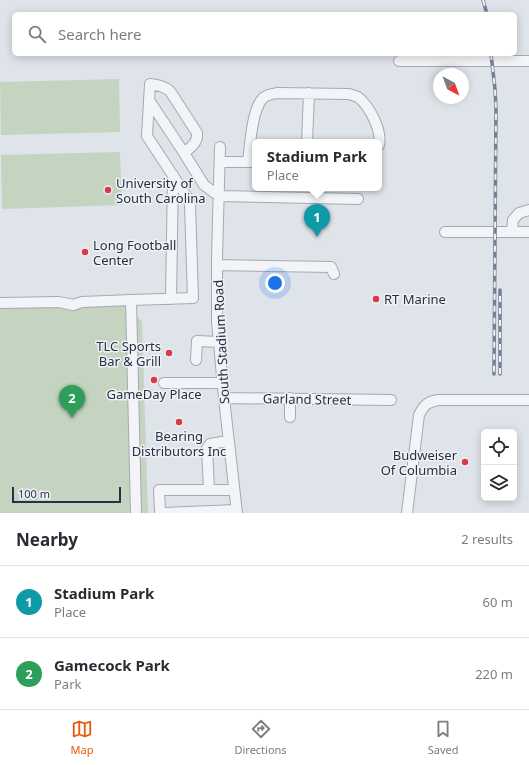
<!DOCTYPE html>
<style>
body{margin:0;font-family:"Noto Sans",sans-serif;background:#f7f7f7;color:#2b2b33}
.controls{position:absolute;right:12px;bottom:12px;display:grid;overflow:hidden;border-radius:6px;box-shadow:0 2px 10px #0003}
.controls button{width:36px;height:36px;display:grid;place-items:center;padding:0;border:0;border-bottom:1px solid #e1e1e2;background:#fff;color:#2b2b33;font:20px sans-serif}
.compass{position:absolute;left:433px;top:68px;width:36px;height:36px;border-radius:50%;background:#fff;box-shadow:0 2px 10px #0003;rotate:139deg}
.scale{position:absolute;left:12px;bottom:10px;width:109px;box-sizing:border-box;padding-left:4px;border:2px solid #272f42;border-top:0;font-size:11px;line-height:14px;white-space:nowrap;color:#272f42;-webkit-text-stroke:3px #eff2f7;paint-order:stroke}
.you{position:absolute;left:275px;top:283px;width:14px;height:14px;margin:-10px;border:3px solid #fff;border-radius:50%;background:#1a73e8;box-shadow:0 0 0 6px #1a73e833}
.badge{display:grid;place-items:center;width:26px;height:26px;border-radius:50%;background:#ea580c;color:#fff;font-size:13px;font-weight:700}
.pin{position:absolute;translate:-50% -33px;filter:drop-shadow(0 1px 2px #0008)}
.pin::after{content:'';position:absolute;top:21px;width:14px;height:12px;background:inherit;clip-path:polygon(0 0,100% 0,50% 100%)}
.popup{position:absolute;left:252px;top:139px;width:130px;height:52px;box-sizing:border-box;display:grid;place-content:center;border-radius:6px;background:#fff;filter:drop-shadow(0 1px 3px #0005);font-size:13px;white-space:nowrap;color:#7c7c81}
.popup b{font-size:15px;color:#2b2b33}
.popup::after{content:'';position:absolute;left:50%;top:100%;margin-left:-8px;border:8px solid transparent;border-top-color:#fff}
.list{margin:0;padding:0;list-style:none}
h2{display:flex;justify-content:space-between;align-items:center;height:52px;margin:0;padding:0 16px;font-size:17px}
h2 small{font-size:13px;font-weight:400;color:#7c7c81}
.list li{display:grid;grid-template-columns:26px 1fr auto;gap:12px;align-items:center;box-sizing:border-box;height:72px;padding:0 16px;border-top:1px solid #e1e1e2}
.list b{display:block;font-size:15px;white-space:nowrap}
.list p{margin:0;font-size:13px;white-space:nowrap;color:#7c7c81}
.list em{font-size:13px;font-style:normal;color:#7c7c81}
.icon{flex:none;width:22px;height:22px;fill:none;stroke:currentColor;stroke-width:2;stroke-linecap:round;stroke-linejoin:round}
.map{position:relative;flex:none;width:529px;height:513px;overflow:hidden}
.search{position:absolute;background:#fff;box-shadow:0 2px 10px #0003;left:12px;right:12px;top:12px;height:44px;display:flex;align-items:center;gap:10px;box-sizing:border-box;padding:0 14px;border-radius:6px;color:#7c7c81;font-size:15px}
.sheet{height:196px;background:#fff}
nav{display:flex;justify-content:space-around;align-items:center;box-sizing:border-box;height:56px;border-top:1px solid #e1e1e2;background:#fff;font-size:11px;color:#7c7c81}
nav a{display:grid;justify-items:center;gap:2px}
nav .on{color:#ea580c}
.map>svg:first-child{display:block}
</style>
<div class="map">
<svg width="529" height="513" viewBox="0 0 529 513">
<rect width="100%" height="100%" fill="#dfe3ea"/>
<path fill="#c4d4c0" d="M 119,79 L 120,132 L 1,135 L 0,82 Z
M 120,152 L 122,205 L 2,209 L 1,155 Z
M 126,303 L 142,322 L 148,513 L 0,513 L 0,308 Z"/>
<g fill="none" stroke-linecap="round" stroke-linejoin="round">
<defs>
<path id="minor" d="M 399,61 L 529,61
M 307,142 L 309,93
M 220,147 L 217,258 L 217,321 L 224,398 L 237,513
M 184,153 L 204,185 L 219,196 L 358,199
M 220,162 L 253,162
M 248,162 C 250,145 252,109 263,98 C 268,94 272,94 278,93 L 349,94 C 352,95 355,96 358,97 C 370,107 382,130 379,145
M 445,232 L 529,232
M 512,232 L 513,220 L 519,213 L 529,210
M 217,265 L 331,267 L 334,274
M 171,299 L 173,175
M 131,300 L 193,298 L 190,205 L 189,200 L 147,136 L 150,84 C 158,85 164,86 170,91 L 197,133 C 198,143 191,147 184,153 L 149,100
M 0,303 L 59,302 L 73,305 L 82,302 L 131,300 L 136,513
M 196,360 L 197,341 L 219,342
M 164,383 L 222,383
M 224,398 L 391,400
M 290,417 L 290,398
M 209,490 L 207,448 L 210,444 L 228,441
M 162,513 L 160,511 L 159,490 L 234,490
M 164,513 L 236,510
M 407,513 L 419,415 C 424,405 427,402 438,400 L 529,400"/>
</defs>
<use href="#minor" stroke="#a4a9b4" stroke-width="12"/>
<use href="#minor" stroke="#f2f4f8" stroke-width="10"/>
<defs>
<path id="rail" d="M 483,0 L 487,14
M 491,54 L 495,89 L 496,109 L 494,374
M 500,374 L 500,290"/>
</defs>
<use href="#rail" stroke="#778195" stroke-width="3.5"/>
<use href="#rail" stroke="#eff2f7" stroke-width="2" stroke-dasharray="6" stroke-linecap="butt"/>
</g>
<g fill="#d93a49" stroke="#eff2f7" stroke-width="1.5">
<circle cx="108" cy="190" r="4"/>
<circle cx="85" cy="252" r="4"/>
<circle cx="376" cy="299" r="4"/>
<circle cx="169" cy="353" r="4"/>
<circle cx="154" cy="380" r="4"/>
<circle cx="179" cy="422" r="4"/>
<circle cx="465" cy="462" r="4"/>
</g>
<g text-anchor="middle" stroke-width="3" stroke-linejoin="round" paint-order="stroke">
<g font-size="13" fill="#272f42" stroke="#eff2f7" text-anchor="start">
<text x="116" y="188">University of<tspan x="116" dy="15">South Carolina</tspan></text>
<text x="93" y="250">Long Football<tspan x="93" dy="15">Center</tspan></text>
<text x="384" y="304">RT Marine</text>
<text x="161" y="351" text-anchor="end">TLC Sports<tspan x="161" dy="15">Bar &amp; Grill</tspan></text>
<text x="154" y="399" text-anchor="middle">GameDay Place</text>
<text x="179" y="441" text-anchor="middle">Bearing<tspan x="179" dy="15">Distributors Inc</tspan></text>
<text x="457" y="460" text-anchor="end">Budweiser<tspan x="457" dy="15">Of Columbia</tspan></text>
</g>
<g font-size="13" fill="#272f42" stroke="#eff2f7">
<text transform="translate(221 342) rotate(-93)" y="5">South Stadium Road</text>
<text transform="translate(307 399) rotate(1)" y="5">Garland Street</text>
</g>
</g>
</svg>
<div class="controls">
<button><svg class="icon" aria-label="locate" viewBox="0 0 24 24"><circle cx="12" cy="12" r="6"/><path d="M12 2v4M12 18v4M2 12h4M18 12h4"/></svg></button>
<button><svg class="icon" aria-label="layers" viewBox="0 0 24 24"><path d="M12 4l9 5-9 5-9-5zM3 14l9 5 9-5"/></svg></button>
</div>
<svg class="compass" viewBox="-18 -18 36 36"><path d="M0-13l5 13h-10z" fill="#e53935"/><path d="M0 13l5-13h-10z" fill="#7c7c81"/></svg>
<div class="scale">100 m</div>
<div class="you"></div>
<div class="pin badge" style="left:317px;top:237px;background:#0f9aa8">1</div>
<div class="popup"><b>Stadium Park</b>Place</div>
<div class="pin badge" style="left:72px;top:418px;background:#2e9e5b">2</div>
<div class="search"><svg class="icon" aria-label="search" viewBox="0 0 24 24"><circle cx="10" cy="10" r="6"/><path d="M15 15l6 6"/></svg>Search here</div>
</div>
<section class="sheet">
<h2>Nearby<small>2 results</small></h2>
<ul class="list">
<li><span class="badge" style="background:#0f9aa8">1</span><div><b>Stadium Park</b><p>Place</p></div><em>60 m</em></li>
<li><span class="badge" style="background:#2e9e5b">2</span><div><b>Gamecock Park</b><p>Park</p></div><em>220 m</em></li>
</ul>
</section>
<nav>
<a class="on"><svg class="icon" aria-label="map" viewBox="0 0 24 24"><path d="M3 6l6-2 6 2 6-2v14l-6 2-6-2-6 2zM9 4v14M15 6v14"/></svg>Map</a>
<a><svg class="icon" aria-label="directions" viewBox="0 0 24 24"><path d="M12 3l9 9-9 9-9-9zM9 14v-3h6M13 9l2 2-2 2"/></svg>Directions</a>
<a><svg class="icon" aria-label="saved" viewBox="0 0 24 24"><path d="M7 4h10v16l-5-4-5 4z"/></svg>Saved</a>
</nav>
